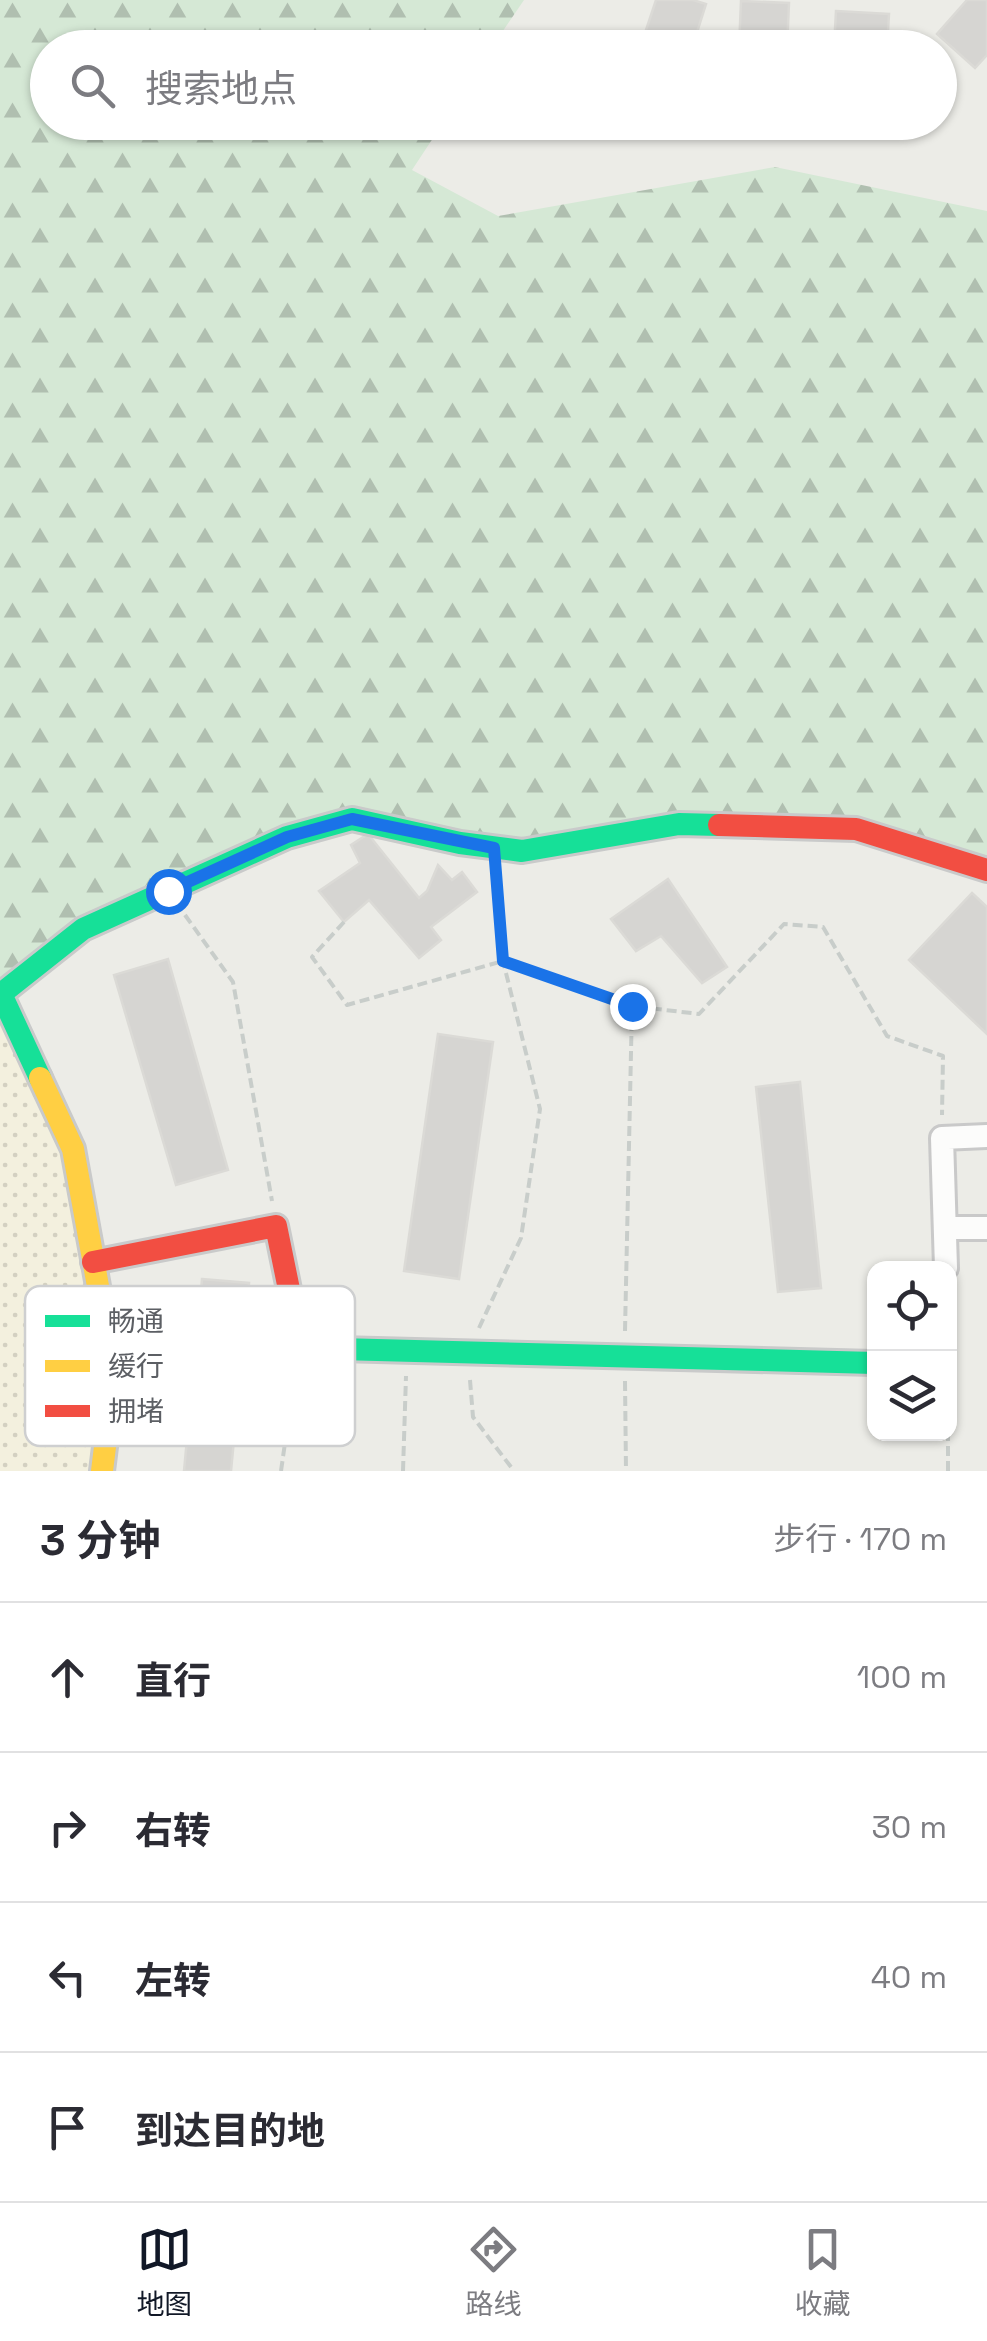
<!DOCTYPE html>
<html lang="zh">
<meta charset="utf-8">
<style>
body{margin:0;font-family:"Space Grotesk","Noto Sans SC",sans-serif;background:#f2f2f3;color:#2b2b33}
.controls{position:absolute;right:30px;bottom:30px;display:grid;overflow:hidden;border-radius:20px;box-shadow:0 2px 8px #0004}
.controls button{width:90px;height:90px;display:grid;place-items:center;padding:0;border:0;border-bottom:2px solid #e1e1e2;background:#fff;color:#2b2b33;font:50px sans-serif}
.stop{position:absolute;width:30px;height:30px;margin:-22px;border:8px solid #1a73e8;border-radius:50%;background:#fff}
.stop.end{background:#1a73e8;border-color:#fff;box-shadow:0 2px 10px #0008}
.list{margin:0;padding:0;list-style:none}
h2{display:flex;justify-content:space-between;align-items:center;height:130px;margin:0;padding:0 40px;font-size:42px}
h2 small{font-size:32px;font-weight:400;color:#7c7c81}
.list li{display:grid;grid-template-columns:65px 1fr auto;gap:30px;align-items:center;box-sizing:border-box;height:150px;padding:0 40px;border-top:2px solid #e1e1e2}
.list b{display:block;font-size:38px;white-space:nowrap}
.list em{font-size:32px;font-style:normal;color:#7c7c81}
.icon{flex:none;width:55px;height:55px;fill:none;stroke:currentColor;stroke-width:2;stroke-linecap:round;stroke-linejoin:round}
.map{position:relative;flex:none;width:987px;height:1471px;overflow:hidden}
.search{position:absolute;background:#fff;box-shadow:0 2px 8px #0004;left:30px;right:30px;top:30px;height:110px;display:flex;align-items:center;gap:25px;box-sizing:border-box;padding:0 35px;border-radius:55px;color:#7c7c81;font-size:38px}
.sheet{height:730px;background:#fff}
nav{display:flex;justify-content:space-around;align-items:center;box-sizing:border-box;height:140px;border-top:2px solid #e1e1e2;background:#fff;font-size:28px;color:#7c7c81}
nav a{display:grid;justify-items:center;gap:5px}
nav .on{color:#111827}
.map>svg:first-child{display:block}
</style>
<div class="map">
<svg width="987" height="1471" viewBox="0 0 987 1471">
<defs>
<pattern id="forest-firs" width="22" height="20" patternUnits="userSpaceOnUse" patternTransform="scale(2.5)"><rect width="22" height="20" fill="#d5e8d5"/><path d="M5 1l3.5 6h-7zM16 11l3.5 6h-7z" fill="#b0bfb0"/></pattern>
<pattern id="sand-dots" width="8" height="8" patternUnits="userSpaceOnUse" patternTransform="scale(2.5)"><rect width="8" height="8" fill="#f3f0de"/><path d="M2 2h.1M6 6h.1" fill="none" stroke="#d3d0c1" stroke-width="1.8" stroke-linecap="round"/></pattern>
</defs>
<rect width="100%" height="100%" fill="#ecece7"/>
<path fill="url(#forest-firs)" d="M 0,0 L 524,0 L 492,47 L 48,48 L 48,122 L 443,123 L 412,170 L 498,216 L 775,167 L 987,211 L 987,870 L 856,829 L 679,824 L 522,851 L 352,819 L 83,929 L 0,991 Z"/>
<path fill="url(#sand-dots)" d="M 0,991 L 73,1149 L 114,1374 L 102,1471 L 0,1471 Z"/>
<path fill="#d6d5d2" stroke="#dbdad6" stroke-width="2.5" d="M 656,0 L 693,0 L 706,4 L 692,48 L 640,48 Z
M 967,0 L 987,0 L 987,55 L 975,68 L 937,34 Z
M 741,1 L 789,3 L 787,48 L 739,48 Z
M 836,11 L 889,14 L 887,48 L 834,48 Z
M 368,834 L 419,898 L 427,891 L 438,865 L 452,880 L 462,872 L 477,892 L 431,927 L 441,940 L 419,958 L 369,900 L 344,922 L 319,891 L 360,863 L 351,845 Z
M 668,879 L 727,967 L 702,983 L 661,936 L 636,951 L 611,919 Z
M 972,893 L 987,907 L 987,1034 L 909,960 Z
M 168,959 L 228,1170 L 176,1185 L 114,975 Z
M 438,1034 L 493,1042 L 459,1279 L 404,1271 Z
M 800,1082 L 821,1288 L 778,1292 L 756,1087 Z
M 202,1279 L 249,1283 L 231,1471 L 184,1471 Z"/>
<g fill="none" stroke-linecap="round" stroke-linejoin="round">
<defs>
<path id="street" d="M 945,1228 L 987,1228
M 946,1268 L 942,1138 L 987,1136"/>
<path id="fast" d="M 40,1078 L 1,994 L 83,929 L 287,837 L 352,819 L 460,843 L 522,851 L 679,824 L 719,825
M 301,1348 L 874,1363"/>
<path id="slow" d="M 40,1078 L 73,1149 L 114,1374 L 102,1471"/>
<path id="jam" d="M 719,825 L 856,829 L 987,870
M 93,1262 L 276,1226 L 301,1348"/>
</defs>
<use href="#street" stroke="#c9c9c9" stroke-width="28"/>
<use href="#fast" stroke="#c9caca" stroke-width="28"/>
<use href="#slow" stroke="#c9caca" stroke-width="28"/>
<use href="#jam" stroke="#c9caca" stroke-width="28"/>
<path stroke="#c8cdca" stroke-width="4" stroke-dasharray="10 5" stroke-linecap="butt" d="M 185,915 L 233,982 L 272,1201
M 344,922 L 312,957 L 347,1005 L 503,961 L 630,1006
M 479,1328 L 521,1238 L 540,1109 L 503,961 L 496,872
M 625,1331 L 632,1006 L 699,1014 L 784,924 L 823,927 L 887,1036 L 943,1056 L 942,1115
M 470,1380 L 473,1417 L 514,1471
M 625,1381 L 626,1471
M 281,1471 L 295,1373
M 403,1471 L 406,1376
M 948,1471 L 948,1434"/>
<use href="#street" stroke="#fcfcfb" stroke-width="22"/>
<use href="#fast" stroke="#16e098" stroke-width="22"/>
<use href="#slow" stroke="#ffcf43" stroke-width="22"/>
<use href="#jam" stroke="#f24e42" stroke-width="22"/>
</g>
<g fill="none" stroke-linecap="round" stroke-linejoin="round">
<path stroke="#1a73e8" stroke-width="12" d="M 168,891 L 287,837 L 352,819 L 494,848 L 503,961 L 632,1006"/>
</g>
<rect x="25" y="1286" width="330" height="160" rx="15" fill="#fff" stroke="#cecfd0" stroke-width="2.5"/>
<rect x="45" y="1315" width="45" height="12" fill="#16e098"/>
<rect x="45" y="1360" width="45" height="12" fill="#ffcf43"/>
<rect x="45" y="1405" width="45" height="12" fill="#f24e42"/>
<g font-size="28" fill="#5c5f64">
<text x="108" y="1331">畅通</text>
<text x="108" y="1376">缓行</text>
<text x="108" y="1421">拥堵</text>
</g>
</svg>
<div class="controls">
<button><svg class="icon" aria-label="locate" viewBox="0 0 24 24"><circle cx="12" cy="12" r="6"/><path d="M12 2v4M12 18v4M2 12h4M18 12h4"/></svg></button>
<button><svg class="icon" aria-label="layers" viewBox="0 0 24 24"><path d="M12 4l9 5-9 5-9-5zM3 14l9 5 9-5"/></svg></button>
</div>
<div class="stop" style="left:168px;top:891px"></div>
<div class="stop end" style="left:632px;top:1006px"></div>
<div class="search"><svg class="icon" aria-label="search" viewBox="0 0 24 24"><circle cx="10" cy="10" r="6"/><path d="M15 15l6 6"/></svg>搜索地点</div>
</div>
<section class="sheet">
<h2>3 分钟<small>步行 · 170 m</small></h2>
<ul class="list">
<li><svg class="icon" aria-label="ahead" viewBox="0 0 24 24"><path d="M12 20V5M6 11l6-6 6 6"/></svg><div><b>直行</b></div><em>100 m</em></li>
<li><svg class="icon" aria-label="right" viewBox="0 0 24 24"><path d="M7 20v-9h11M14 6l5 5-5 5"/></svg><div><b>右转</b></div><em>30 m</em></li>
<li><svg class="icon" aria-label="left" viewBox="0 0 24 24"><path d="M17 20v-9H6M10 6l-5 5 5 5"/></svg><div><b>左转</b></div><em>40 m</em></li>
<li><svg class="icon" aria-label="arrive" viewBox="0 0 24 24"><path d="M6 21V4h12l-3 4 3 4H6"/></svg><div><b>到达目的地</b></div></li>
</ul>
</section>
<nav>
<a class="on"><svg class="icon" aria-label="map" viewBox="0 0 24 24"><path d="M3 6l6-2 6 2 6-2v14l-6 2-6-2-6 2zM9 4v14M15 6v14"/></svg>地图</a>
<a><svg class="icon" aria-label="directions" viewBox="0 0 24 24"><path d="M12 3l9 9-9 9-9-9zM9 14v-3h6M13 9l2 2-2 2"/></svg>路线</a>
<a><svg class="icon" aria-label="saved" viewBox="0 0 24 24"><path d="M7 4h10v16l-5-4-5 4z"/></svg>收藏</a>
</nav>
